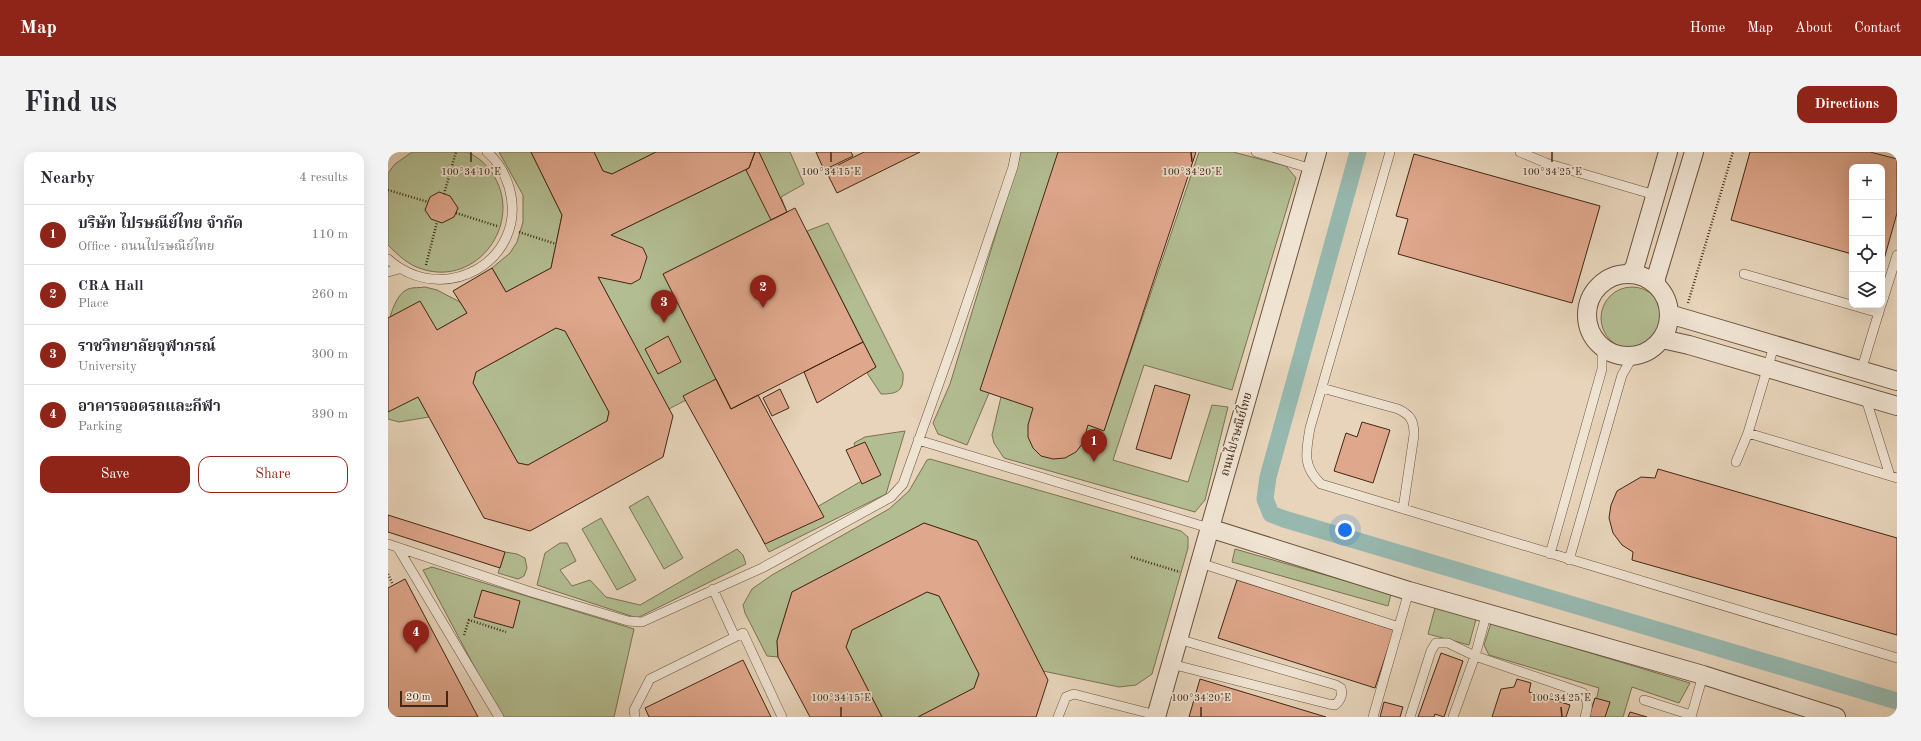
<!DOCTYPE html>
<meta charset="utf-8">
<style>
body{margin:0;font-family:"Old Standard TT","Noto Serif Thai",serif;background:#f2f2f3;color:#2b2b33}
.controls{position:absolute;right:12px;top:12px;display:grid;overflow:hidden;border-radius:8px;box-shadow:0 4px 16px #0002}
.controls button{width:36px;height:36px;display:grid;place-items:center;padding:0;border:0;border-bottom:1px solid #e1e1e2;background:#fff;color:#2b2b33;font:20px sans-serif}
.scale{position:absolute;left:12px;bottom:10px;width:48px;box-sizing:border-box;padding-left:4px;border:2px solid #422714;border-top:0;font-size:11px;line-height:14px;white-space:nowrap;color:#422714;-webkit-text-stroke:3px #efe3d2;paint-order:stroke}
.you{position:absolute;left:957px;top:378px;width:14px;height:14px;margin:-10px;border:3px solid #fff;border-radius:50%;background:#1a73e8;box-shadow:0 0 0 6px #1a73e833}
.badge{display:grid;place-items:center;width:26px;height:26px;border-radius:50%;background:#8f2418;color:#fff;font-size:13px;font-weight:700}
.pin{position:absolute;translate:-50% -33px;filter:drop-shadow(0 1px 2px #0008)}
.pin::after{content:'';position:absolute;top:21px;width:14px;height:12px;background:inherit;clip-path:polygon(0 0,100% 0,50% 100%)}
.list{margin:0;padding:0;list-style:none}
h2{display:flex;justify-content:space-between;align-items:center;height:52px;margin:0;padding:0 16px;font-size:17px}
h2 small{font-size:13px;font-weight:400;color:#7c7c81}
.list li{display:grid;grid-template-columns:26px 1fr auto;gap:12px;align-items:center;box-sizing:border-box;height:60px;padding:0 16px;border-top:1px solid #e1e1e2}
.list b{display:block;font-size:15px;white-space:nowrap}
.list p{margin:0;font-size:13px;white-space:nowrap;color:#7c7c81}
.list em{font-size:13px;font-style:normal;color:#7c7c81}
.actions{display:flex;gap:8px;padding:12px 16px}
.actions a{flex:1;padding:9px 0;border:1px solid #8f2418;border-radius:12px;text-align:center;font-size:14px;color:#8f2418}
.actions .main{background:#8f2418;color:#fff}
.icon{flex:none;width:22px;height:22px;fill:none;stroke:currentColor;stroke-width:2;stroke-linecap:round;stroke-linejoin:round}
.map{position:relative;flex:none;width:1509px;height:565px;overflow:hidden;border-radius:12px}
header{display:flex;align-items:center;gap:24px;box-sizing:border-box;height:56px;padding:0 20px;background:#8f2418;color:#fff}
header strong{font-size:19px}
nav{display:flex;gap:22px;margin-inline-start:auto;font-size:14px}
.intro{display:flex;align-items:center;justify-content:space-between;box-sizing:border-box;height:96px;padding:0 24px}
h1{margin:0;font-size:28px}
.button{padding:10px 18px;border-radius:12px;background:#8f2418;color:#fff;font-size:14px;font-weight:700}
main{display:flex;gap:24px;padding:0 24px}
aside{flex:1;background:#fff;border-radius:12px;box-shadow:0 4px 16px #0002}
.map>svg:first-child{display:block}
</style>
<header>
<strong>Map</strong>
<nav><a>Home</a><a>Map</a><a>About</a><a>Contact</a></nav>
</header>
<div class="intro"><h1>Find us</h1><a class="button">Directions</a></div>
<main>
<aside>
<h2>Nearby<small>4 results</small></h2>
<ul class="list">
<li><span class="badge">1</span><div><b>บริษัท ไปรษณีย์ไทย จำกัด</b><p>Office · ถนนไปรษณีย์ไทย</p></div><em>110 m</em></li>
<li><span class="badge">2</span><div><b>CRA Hall</b><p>Place</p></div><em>260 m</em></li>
<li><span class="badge">3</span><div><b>ราชวิทยาลัยจุฬาภรณ์</b><p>University</p></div><em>300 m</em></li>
<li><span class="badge">4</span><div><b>อาคารจอดรถและกีฬา</b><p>Parking</p></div><em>390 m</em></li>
</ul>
<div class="actions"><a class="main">Save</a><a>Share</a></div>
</aside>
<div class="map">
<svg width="1509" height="565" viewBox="0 0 1509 565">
<rect width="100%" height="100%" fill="#e7d4ba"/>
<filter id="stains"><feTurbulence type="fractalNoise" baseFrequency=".005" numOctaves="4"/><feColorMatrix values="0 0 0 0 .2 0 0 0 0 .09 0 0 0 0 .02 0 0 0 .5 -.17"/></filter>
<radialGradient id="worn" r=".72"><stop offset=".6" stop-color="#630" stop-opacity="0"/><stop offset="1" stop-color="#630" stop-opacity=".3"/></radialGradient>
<path fill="#b3bd92" stroke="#7a7253" d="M 24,0 L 79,0 C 91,5 100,14 106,24 C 135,72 89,135 34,117 C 20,113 10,103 0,93 L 0,21 L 7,12 Z
M 111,0 L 143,0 L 174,63 L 163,116 L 118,140 L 104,116 L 122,101 L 129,90 L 135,70 L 135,43 Z
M 206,0 L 268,0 L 224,22 L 215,19 Z
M 367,0 L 402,0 L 416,32 L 393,45 L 399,60 L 275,122 L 330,231 L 281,257 L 210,125 L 223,83 L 361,16 Z
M 633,0 L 672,0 L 601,241 L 579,293 L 550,282 L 545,271 L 562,232 Z
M 811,0 L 845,0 L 898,14 L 908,26 L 844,238 L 756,213 L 725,308 L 800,330 L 824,253 L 840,255 L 817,348 L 807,360 L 616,306 L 606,291 L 604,283 L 613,245 L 716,278 Z
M 440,71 L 515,221 C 516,239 510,242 493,242 L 479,221 L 488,215 L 419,79 Z
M 37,135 L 49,138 L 72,150 L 79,161 L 49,178 L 30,245 L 41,265 L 11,270 L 0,267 L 0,173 C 3,161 8,142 20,137 C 25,135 32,136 37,135 Z
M1213 166a31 31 0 1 1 62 0a31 31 0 1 1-62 0Z
M 168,176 L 177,179 L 221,260 L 219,269 L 140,313 L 130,311 L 85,231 L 88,220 Z
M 517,279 L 498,342 L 381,400 L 374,387 L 477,327 L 466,291 L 477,285 Z
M 542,307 L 793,379 L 800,385 L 800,396 L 764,522 L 748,533 L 731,535 L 655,519 L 589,389 L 536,371 L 404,440 L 389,489 L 390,505 L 379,504 L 357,461 L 355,453 L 364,437 L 384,423 L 501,357 L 521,339 L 539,308 Z
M 260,344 L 295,406 L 276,417 L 241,355 Z
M 213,366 L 248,428 L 229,438 L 194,377 Z
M 172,391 L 179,391 L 188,409 L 172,418 L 184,434 L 202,428 L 218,445 L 252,453 L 349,397 L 355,403 L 358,412 L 249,466 L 149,433 L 157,401 Z
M 847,397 L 1003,442 L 1000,454 L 844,410 Z
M 117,400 L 129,402 L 137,406 L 139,416 L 136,424 L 130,427 L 110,421 Z
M 44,415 L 246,477 L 226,565 L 113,565 L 35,418 Z
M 539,440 L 551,444 L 591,522 L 586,536 L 530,565 L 494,565 L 458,495 L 464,478 Z
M 1047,456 L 1088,467 L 1081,493 L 1040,482 Z
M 1103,471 L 1302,531 L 1291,551 L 1244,535 L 1235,565 L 1204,565 L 1211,536 L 1101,503 L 1096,493 Z"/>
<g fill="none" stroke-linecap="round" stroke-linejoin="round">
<path stroke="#97b8af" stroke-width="17" d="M 970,0 L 880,325 L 877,347 L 883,362 L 896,367 L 1509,549"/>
</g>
<path fill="#dfa78c" stroke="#422714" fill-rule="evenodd" d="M 143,0 L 206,0 L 215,19 L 224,22 L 268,0 L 367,0 L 361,16 L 223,83 L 255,96 L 259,105 L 252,127 L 243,132 L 210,125 L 285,264 L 275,305 L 142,379 L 96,366 L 30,245 L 0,260 L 0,166 L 32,149 L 49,178 L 79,161 L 65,139 L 104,116 L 118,140 L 163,116 L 174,63 ZM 168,176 L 177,179 L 221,260 L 219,269 L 140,313 L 130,311 L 85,231 L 88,220 Z
M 367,0 L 371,0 L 399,60 L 383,68 L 358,18 L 361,16 Z
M 428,0 L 463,0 L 465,4 L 436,18 Z
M 476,0 L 532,0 L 449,41 L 438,19 Z
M 670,0 L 808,0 L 716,279 L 700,273 L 695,291 L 688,300 L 677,306 L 665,307 L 653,304 L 645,296 L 640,285 L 640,273 L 645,256 L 592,238 Z
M 1362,0 L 1482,0 L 1509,7 L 1509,61 L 1495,111 L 1494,15 L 1464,15 L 1464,102 L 1343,68 Z
M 1026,2 L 1212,54 L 1184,151 L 1010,102 L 1020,67 L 1008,64 Z
M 51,40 L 62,44 L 70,56 L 66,65 L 54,71 L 43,67 L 37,58 L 42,45 Z
M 407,56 L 475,190 L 343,257 L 275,122 Z
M 280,184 L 293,210 L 270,222 L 257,197 Z
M 475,190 L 488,215 L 429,251 L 416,220 Z
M 328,227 L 343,257 L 370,243 L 436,365 L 377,392 L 295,244 Z
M 767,233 L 802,243 L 783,307 L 748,297 Z
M 392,237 L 401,256 L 384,264 L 375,246 Z
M 974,270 L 1002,278 L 985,331 L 946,319 L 958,281 L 969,285 Z
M 477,290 L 493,323 L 474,332 L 458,298 Z
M 1270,317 L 1509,386 L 1509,483 L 1244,408 L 1245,400 L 1234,393 L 1225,381 L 1221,366 L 1223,353 L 1229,339 L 1253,325 L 1267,326 Z
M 0,363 L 117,400 L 112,416 L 0,380 Z
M 536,371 L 589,389 L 660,528 L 648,565 L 530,565 L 586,536 L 591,522 L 551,444 L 539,440 L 464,478 L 458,495 L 494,565 L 422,565 L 390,505 L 389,489 L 404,440 Z
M 17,427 L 90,565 L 0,565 L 0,436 Z
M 849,428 L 1006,478 L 987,536 L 830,486 Z
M 94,438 L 132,449 L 125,476 L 86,465 Z
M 1053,501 L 1075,509 L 1056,565 L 1047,562 L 1046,565 L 1030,565 Z
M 355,508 L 383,565 L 261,565 L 257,556 Z
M 812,527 L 938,565 L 801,565 Z
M 1129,527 L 1143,531 L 1141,540 L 1182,553 L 1178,565 L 1104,565 L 1113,537 L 1126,535 Z
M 1207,546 L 1222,550 L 1217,565 L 1201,565 Z
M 996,550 L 1015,555 L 1012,565 L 992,565 Z
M 1242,560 L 1259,565 L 1240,565 Z"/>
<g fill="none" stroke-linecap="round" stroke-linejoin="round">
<defs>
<path id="service" d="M 868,0 L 924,17
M 1002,0 L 922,276 C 918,300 914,314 933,332 L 1509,506
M 1132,0 L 1158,11 L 1267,43
M 0,107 C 56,157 142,108 121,35 C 117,22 110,9 99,0
M 0,120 L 11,117
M 1356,122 L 1491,161
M 1494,151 L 1509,103
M 1473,219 L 1493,153
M 934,236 L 1010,257 C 1023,263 1026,269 1026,283 L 1015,357
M 1477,244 L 1502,324
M 1360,281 L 1509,326
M 530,288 L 821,376
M 1348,310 L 1360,281 L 1386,194
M 0,392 L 143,440 L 240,469 L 254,470 L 374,416 L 503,345 L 515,332 L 565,192 L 625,15 L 628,0
M 10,396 L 111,565
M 1162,402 L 1214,217 L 1214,195
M 1181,408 L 1234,223 L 1245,204
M 812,411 L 1011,475
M 325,437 L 347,485 L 355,481 L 394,565
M 783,512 L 941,552 L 947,553 C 953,548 955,543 953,536 L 948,533 L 790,487
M 1256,548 L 1303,563
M 247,565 L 246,558 L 262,527 L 347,485
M 670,565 L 678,545 L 686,542 L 768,563
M 985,565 L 1021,439
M 1022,565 L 1043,499 L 1048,491 L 1060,491 L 1087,504 L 1195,541 C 1201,549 1200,555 1197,565
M 1065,565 L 1087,504 L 1099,460
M 1303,565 L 1315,523"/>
<path id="minor" d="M 1240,122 L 1246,117 L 1280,0
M1199 163a41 41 0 1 1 82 0a41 41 0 1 1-82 0Z
M 1268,133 L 1268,126 L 1306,0
M 1281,162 L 1509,229
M 1274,187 L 1301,193 L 1509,254
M 821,376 L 1021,439 L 1315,523 L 1448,565
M 768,565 L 929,0"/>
</defs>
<use href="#service" stroke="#6b523e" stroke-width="10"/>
<use href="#minor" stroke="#6b523e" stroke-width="20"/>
<path stroke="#422714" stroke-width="2.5" stroke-dasharray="1 2" stroke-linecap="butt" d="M 0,38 L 40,50
M 56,42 L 68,0
M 68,61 L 109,74
M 131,80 L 168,92
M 38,113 L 49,70
M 1300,151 L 1345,0
M 743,405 L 792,420
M 0,422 L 5,433
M 76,483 L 81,468 L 118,480"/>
<use href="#service" stroke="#efe3d2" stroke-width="9"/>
<use href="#minor" stroke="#efe3d2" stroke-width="18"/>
</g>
<path fill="none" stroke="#422714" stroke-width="1.5" d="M 83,0 L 83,10M 443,0 L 443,10M 803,0 L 804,10M 1164,0 L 1164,10M 453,555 L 453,565M 813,555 L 813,565M 1173,555 L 1174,565"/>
<g text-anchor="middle" stroke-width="3.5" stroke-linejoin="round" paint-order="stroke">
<g font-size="12" fill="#422714" stroke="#efe3d2">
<text transform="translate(848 282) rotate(-74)" y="4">ถนนไปรษณีย์ไทย</text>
</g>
</g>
<g font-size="10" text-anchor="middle" fill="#422714" stroke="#efe3d2" stroke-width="3.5" stroke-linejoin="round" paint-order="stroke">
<text x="83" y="23">100°34'10"E</text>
<text x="443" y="23">100°34'15"E</text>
<text x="804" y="23">100°34'20"E</text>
<text x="1164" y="23">100°34'25"E</text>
<text x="453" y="549">100°34'15"E</text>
<text x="813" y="549">100°34'20"E</text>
<text x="1173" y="549">100°34'25"E</text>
</g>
<rect width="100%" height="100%" filter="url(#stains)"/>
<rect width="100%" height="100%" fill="url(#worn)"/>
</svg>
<div class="controls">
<button>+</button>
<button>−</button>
<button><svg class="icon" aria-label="locate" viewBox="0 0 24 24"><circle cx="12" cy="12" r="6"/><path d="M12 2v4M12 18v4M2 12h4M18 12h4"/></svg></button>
<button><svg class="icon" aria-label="layers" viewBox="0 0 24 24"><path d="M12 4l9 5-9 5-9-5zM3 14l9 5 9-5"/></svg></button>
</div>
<div class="scale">20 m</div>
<div class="you"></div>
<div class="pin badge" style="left:706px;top:310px">1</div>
<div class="pin badge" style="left:375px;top:156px">2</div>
<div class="pin badge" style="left:276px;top:171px">3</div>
<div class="pin badge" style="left:28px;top:501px">4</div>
</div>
</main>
